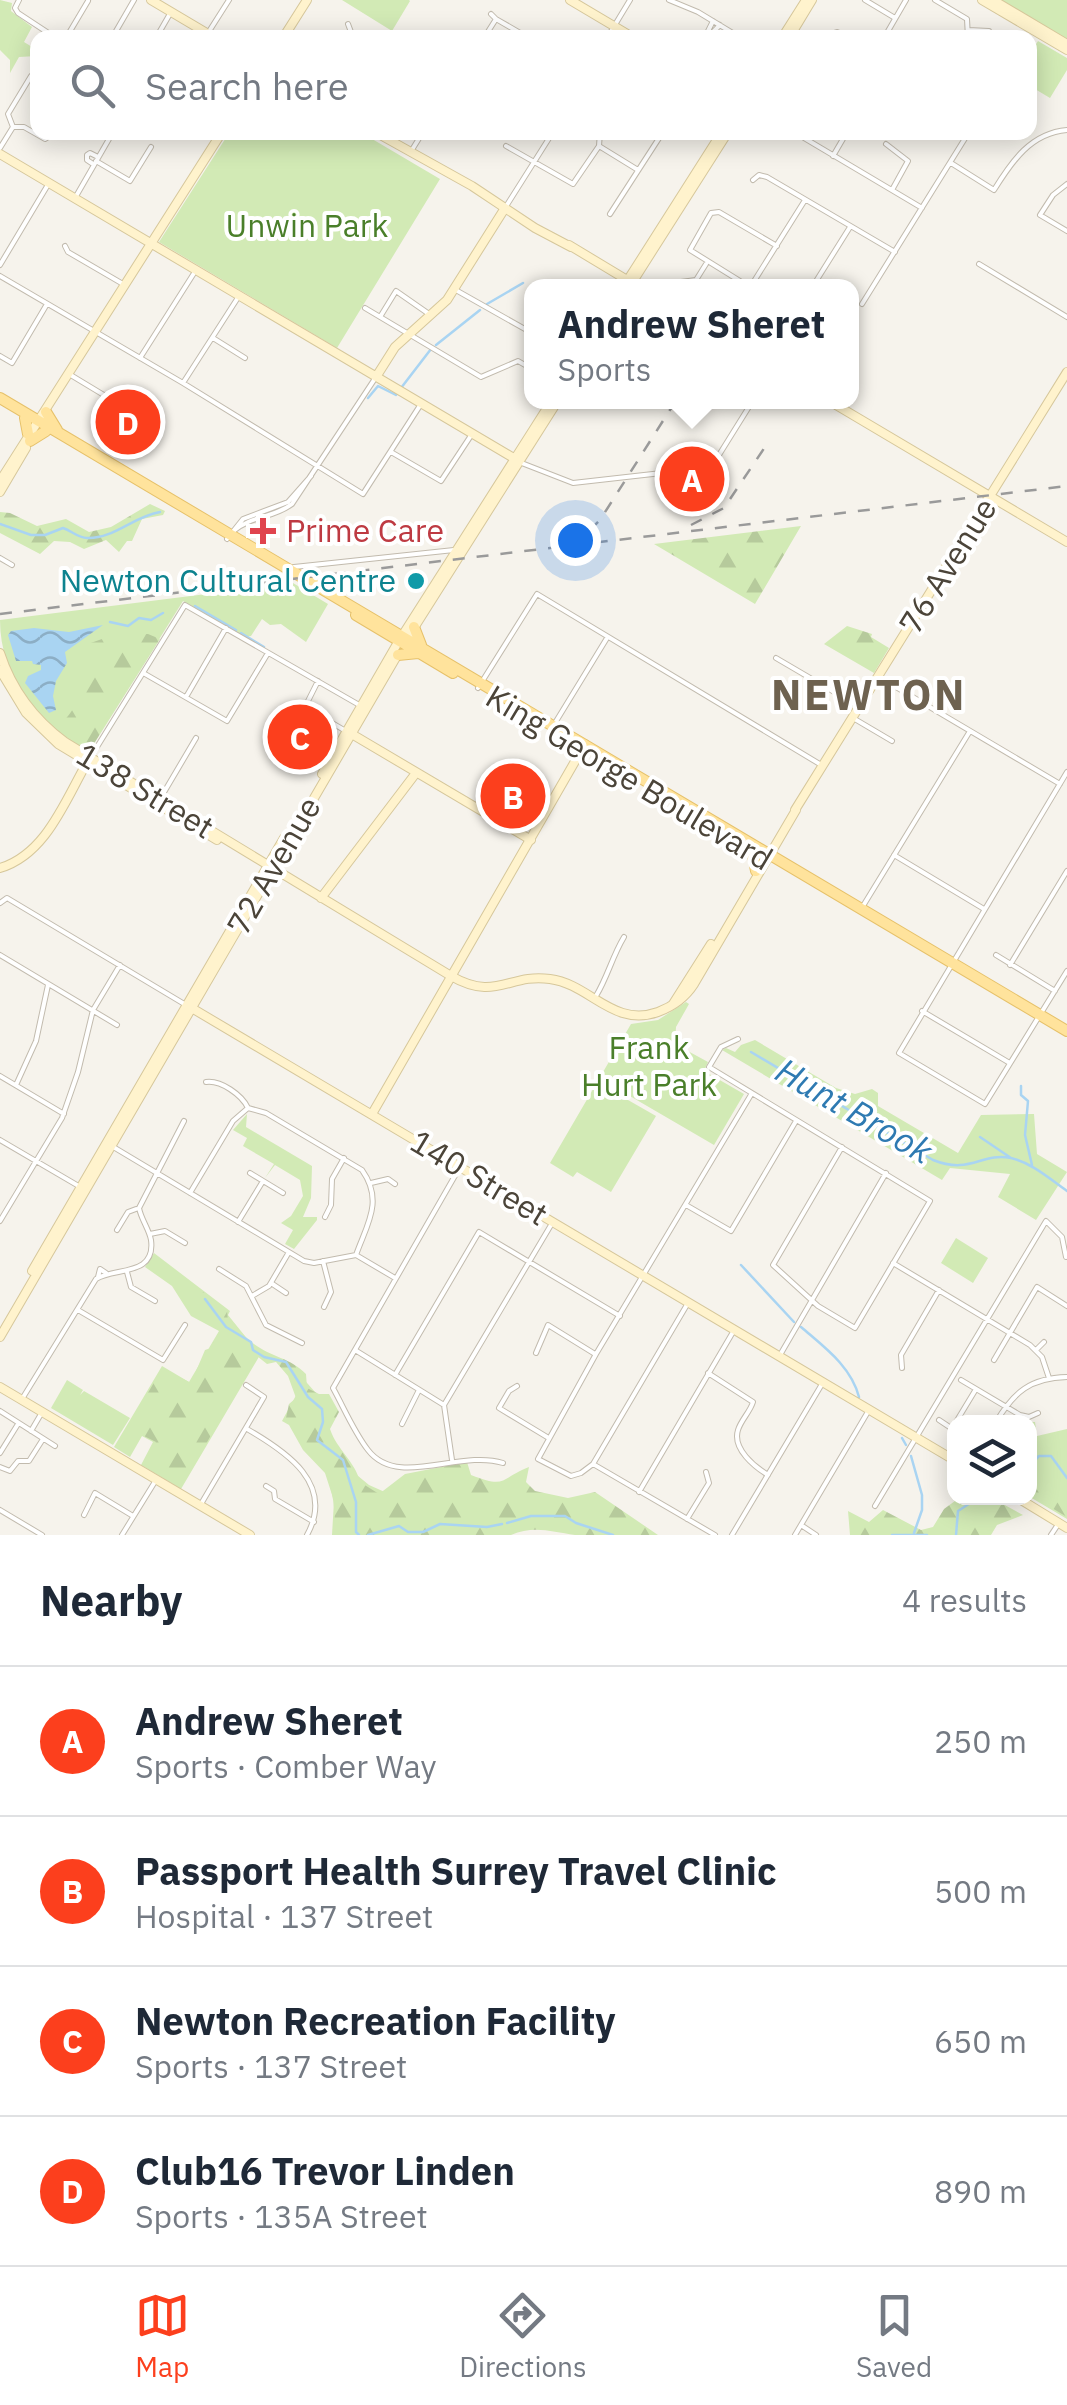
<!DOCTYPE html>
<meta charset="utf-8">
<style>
body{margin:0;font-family:"IBM Plex Sans",sans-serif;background:#f2f2f3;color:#1f2937}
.controls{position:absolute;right:30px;bottom:30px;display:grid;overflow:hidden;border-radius:20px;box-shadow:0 5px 25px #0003}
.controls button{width:90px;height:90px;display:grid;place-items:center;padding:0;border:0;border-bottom:2px solid #e0e1e3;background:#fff;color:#1f2937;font:50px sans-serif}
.you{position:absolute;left:575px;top:540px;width:35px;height:35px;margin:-25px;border:8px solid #fff;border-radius:50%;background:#1a73e8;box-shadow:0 0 0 15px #1a73e833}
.badge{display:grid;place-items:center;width:65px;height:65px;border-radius:50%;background:#fc3f1d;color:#fff;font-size:32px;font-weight:700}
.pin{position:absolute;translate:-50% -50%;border:5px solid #fff;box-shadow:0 2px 10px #0006}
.popup{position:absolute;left:524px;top:279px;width:335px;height:130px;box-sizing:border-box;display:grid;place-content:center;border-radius:20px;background:#fff;filter:drop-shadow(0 2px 8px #0005);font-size:32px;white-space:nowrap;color:#747a83}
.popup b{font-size:38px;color:#1f2937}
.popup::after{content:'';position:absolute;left:50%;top:100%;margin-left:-20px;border:20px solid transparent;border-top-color:#fff}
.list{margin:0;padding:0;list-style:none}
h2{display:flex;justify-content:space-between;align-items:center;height:130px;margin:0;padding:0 40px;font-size:42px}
h2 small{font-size:32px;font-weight:400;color:#747a83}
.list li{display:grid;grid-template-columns:65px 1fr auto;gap:30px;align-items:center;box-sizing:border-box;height:150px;padding:0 40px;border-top:2px solid #e0e1e3}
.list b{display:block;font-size:38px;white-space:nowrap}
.list p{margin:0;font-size:32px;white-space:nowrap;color:#747a83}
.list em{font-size:32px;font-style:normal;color:#747a83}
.icon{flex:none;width:55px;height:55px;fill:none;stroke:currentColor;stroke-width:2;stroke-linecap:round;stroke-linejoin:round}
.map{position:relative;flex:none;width:1067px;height:1535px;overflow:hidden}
.search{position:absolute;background:#fff;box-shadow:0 5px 25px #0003;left:30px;right:30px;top:30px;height:110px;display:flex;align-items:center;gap:25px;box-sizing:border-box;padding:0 35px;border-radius:20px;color:#747a83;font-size:38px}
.sheet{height:730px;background:#fff}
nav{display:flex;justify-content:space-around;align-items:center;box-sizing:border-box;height:140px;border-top:2px solid #e0e1e3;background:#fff;font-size:28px;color:#747a83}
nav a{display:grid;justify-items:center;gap:5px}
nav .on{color:#fc3f1d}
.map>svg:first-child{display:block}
</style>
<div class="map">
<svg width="1067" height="1535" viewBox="0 0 1067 1535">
<defs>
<pattern id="forest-firs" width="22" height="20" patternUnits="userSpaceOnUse" patternTransform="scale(2.5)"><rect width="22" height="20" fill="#d2eab5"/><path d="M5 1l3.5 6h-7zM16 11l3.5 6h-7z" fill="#b6ca9c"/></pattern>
<pattern id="water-waves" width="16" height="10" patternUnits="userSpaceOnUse" patternTransform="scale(2.5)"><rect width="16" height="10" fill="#a9d4f2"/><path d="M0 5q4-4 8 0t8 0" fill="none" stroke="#8caec5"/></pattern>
</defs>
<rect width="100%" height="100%" fill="#f6f3ec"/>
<path fill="#d2eab5" d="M 0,0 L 12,3 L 11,11 L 32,27 L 24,42 L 37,50 L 37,56 L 19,57 L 10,73 L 10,60 L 0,50 Z
M 342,0 L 409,0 L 410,1 L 392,31 Z
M 998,0 L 1067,0 L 1067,41 Z
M 1038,41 L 1067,58 L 1067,70 L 1050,98 L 1030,86 L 1030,54 Z
M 229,133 L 277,133 L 285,140 L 291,133 L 316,133 L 327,139 L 332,133 L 362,133 L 440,179 L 337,348 L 159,242 Z
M 293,583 L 328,604 L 306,642 L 281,624 L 270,625 L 262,619 L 251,636 L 245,637 L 183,601 L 88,753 C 39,723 0,679 0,620 Z
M 686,1002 L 689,1004 L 676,1027 L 675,1044 L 708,1062 L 704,1071 L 744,1094 L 714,1145 L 623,1092 L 621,1096 L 656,1116 L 611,1192 L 577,1172 L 573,1177 L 550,1163 L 631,1024 L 658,1020 Z
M 755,1040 L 836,1088 L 855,1094 L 872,1089 L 878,1093 L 878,1106 L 958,1153 L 981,1115 L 1034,1114 L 1037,1154 L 1067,1172 L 1036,1220 L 998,1197 L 1010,1174 L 950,1168 L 942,1180 L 722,1050 L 726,1048 L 735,1052 L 741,1045 Z
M 247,1114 L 246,1127 L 312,1166 L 311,1198 L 303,1217 L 317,1217 L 317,1220 L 294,1249 L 285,1244 L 293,1230 L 281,1223 L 291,1216 L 303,1196 L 300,1180 L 275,1165 L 265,1178 L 274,1164 L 243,1146 L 247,1138 L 233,1130 Z
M 956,1238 L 988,1258 L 973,1283 L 941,1263 Z
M 154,1253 L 230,1311 L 228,1315 L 253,1346 L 292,1366 L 323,1401 L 319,1408 L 319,1444 L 337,1457 L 344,1468 L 346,1466 L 369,1485 L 387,1493 L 362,1535 L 332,1535 L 334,1501 L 325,1473 L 303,1450 L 289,1425 L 282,1421 L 300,1388 L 286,1362 L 260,1355 L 181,1489 L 141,1465 L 153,1442 L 142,1436 L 130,1457 L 114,1447 L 162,1366 L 189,1382 L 219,1331 L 191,1316 L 172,1286 L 145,1267 Z
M 67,1380 L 83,1390 L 80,1395 L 84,1391 L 130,1418 L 113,1445 L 51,1408 Z
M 1032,1422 L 1035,1422 L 1037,1436 L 1067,1429 L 1067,1519 L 1030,1497 Z"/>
<path fill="url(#forest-firs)" d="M 150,504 L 165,511 L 163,515 L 142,519 L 132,541 L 127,541 L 119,552 L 106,540 L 84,549 L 70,542 L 54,541 L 40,554 L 0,533 L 0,512 L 10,513 L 37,526 L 66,519 L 89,532 L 111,527 Z
M 801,526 L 755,604 L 654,544 Z
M 847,626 L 872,634 L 871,637 L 889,648 L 874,673 L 824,644 Z
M 148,634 L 160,639 L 88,753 L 53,730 C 79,713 78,687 102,669 L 99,657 L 88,656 L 88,644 L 113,635 Z
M 203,1292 L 227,1310 L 228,1322 C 239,1328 244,1337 254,1344 C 271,1357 291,1358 306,1374 L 307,1388 L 319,1394 L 329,1394 L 339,1412 L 330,1429 C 337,1450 355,1461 360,1482 L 379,1494 L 405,1474 L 467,1462 L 471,1475 C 507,1489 499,1479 529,1467 L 526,1482 L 535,1491 L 568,1498 L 595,1492 L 658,1535 C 631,1535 601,1535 575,1535 C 552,1532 534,1525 511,1535 L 335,1535 C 336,1476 322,1461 286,1418 L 289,1404 L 296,1398 L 288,1376 L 276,1362 L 267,1364 L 257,1356 L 181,1487 L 144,1465 L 156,1442 L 142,1435 L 130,1455 L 116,1447 L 159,1374 L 164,1369 L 191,1383 L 205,1350 L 211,1348 L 220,1330 L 195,1314 Z
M 1040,1467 L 1067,1472 L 1067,1517 L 1030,1495 L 1030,1478 Z
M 959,1498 L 992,1498 L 1023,1515 L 997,1525 L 991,1535 L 850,1535 L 848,1511 L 869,1522 L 883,1510 L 921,1530 L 933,1527 L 944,1509 Z"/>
<path fill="url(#water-waves)" d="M 103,625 L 65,652 L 67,663 L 56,681 L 53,696 L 56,710 L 49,713 L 25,683 L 28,676 L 41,670 L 41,665 L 33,664 L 32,661 L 16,661 L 8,635 L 11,631 L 34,628 L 69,632 Z"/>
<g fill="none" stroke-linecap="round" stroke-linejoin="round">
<path stroke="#a9d4f2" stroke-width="2.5" d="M 487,304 L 523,283
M 436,345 L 480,310
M 401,388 L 431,349
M 368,398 L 378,386 L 396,395
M 0,524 L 31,535 L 45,535 L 63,528 C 72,531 78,538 87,538 C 114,539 134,516 160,512
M 195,606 L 236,630
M 110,622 L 128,626 L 139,618 L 151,620 L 163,613
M 241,633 L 264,647
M 751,1052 L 933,1160 C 971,1175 981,1152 1011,1158 C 1032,1163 1050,1179 1067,1191
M 1021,1086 L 1021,1095 L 1028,1101 L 1025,1135 L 1032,1165
M 980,1137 L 1011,1158
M 741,1265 L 794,1322
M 205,1299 L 226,1327 L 251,1342 L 253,1350 L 264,1357 L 286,1362 L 308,1397 L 322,1409 L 323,1422 L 317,1440 L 343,1460 L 356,1502 L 356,1532 L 359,1535
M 801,1327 C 824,1347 851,1366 859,1397
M 902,1438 L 906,1445
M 911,1456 L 922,1495 L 922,1510 L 914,1533
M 1030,1465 L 1039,1456 L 1051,1456 L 1067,1478
M 507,1523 L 531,1516 L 565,1516 L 576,1523 L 613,1535
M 368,1535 L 399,1526 L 408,1532 L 423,1532 L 440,1524 L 487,1527 L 502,1524
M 892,1535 L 927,1535
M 956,1535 L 958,1511 L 978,1498"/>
<defs>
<path id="street" d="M 19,0 L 15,8 L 18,13 L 56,38
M 669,0 L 698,12 L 741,38
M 865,0 L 895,18
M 935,0 L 967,19 L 968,38
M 496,19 L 522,34
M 713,21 L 708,31 L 711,34 L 720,25
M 348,24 L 351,32 L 359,38
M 968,30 L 989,31
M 208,33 L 229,0
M 66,38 L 88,1
M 112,38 L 134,0
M 156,38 L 171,12
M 484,38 L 496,19 L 491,14
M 607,38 L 630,0
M 817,38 L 837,32 L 853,38
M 884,38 L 906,0
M 13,127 L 24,127 L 45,139 L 56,132
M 794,132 L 922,208
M 886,144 L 908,161 L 892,190
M 506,146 L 573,184 L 599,146 L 600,132
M 599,146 L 638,170
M 0,148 L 13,127 L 8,114 L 31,76
M 410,153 L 423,132
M 833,156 L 847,132
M 96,161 L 130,181 L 151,147
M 951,163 L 994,190 C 1012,161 1031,133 1067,130
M 93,164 L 87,160 L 87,155 L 90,153 L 98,157
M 753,180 L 759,175 L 767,177 L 895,252
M 1067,184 L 1053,195 L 1040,215 L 1067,231
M 75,198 L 109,139 L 108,134
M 505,208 L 553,132
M 610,214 L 663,132
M 65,246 L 68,252 L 123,284
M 979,264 L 1067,317
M 0,265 L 49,183
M 0,276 L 183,383 L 363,494 L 421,404
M 681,282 L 696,280 L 706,264
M 748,286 L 690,250 L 711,213 L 719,212 L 777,246
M 751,286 L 805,200
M 813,286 L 850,227
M 454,289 L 532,333
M 862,304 L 969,132
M 365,308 L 481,377 L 518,361 L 532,369
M 380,317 L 396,291 L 429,314
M 213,338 L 245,358
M 0,356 L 12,363 L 47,304
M 140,358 L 196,270
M 69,374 L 127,409
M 183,383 L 239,296
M 391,452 L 441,481 L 472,434
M 519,462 L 573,483 L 706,468 L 714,463 L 752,402
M 232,532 C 254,514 272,519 292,504 L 376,377
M 227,539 L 243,519 L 288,502 L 311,476
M 0,558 L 12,565
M 294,567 L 454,550
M 776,658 L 858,706
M 145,674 L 227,721 L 268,653
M 879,677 L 1060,784
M 318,681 L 305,707 L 344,730
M 478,688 L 537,594 L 823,766
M 186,697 L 226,628
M 853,718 L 892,741
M 555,723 L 607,638
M 92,755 L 185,605 L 361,706
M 1067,772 L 899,1053 L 985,1104 L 1067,971
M 160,799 L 196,738
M 894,855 L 984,909
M 0,903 L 7,898 L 186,1005
M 863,906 L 970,731
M 0,955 L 117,1025
M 996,955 L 1055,991
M 1010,965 L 1067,871
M 596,996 C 608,976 612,957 624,937
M 922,1011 L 1008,1062
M 738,1039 L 721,1047 L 709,1067 L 930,1201 L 855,1328 L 818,1306 L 773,1265 L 842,1147
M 0,1076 L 64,1114
M 206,1082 C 221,1080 242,1095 248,1108
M 16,1085 L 36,1041 L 48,985
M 248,1108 L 266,1113 L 362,1170 C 384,1201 367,1224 356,1255
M 0,1140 L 82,1188
M 110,1145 L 304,1261 L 314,1263 L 356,1255 L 395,1278
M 460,1167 L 333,1388 C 344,1408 354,1432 368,1450 C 398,1489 459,1449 503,1463
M 250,1173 L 283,1193
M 371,1183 L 388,1179 L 395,1184
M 190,1193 L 233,1121 L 248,1108
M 686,1205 L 731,1231 L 796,1121
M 325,1217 L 331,1205 L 332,1179 L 344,1158
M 0,1221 L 62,1118 L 78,1072 L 93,1010 L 120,965
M 238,1222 L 263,1181
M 117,1230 L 128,1212 L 136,1209
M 150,1234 L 165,1231 L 185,1243
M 323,1261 L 331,1292 L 324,1307
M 893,1263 L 1030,1345 L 1042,1357 L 1049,1378
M 219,1269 L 246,1286 L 266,1325 L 302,1343
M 127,1272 L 131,1287 L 155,1301
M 98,1277 L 100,1269 L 106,1273
M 271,1283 L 286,1293
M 252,1296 L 269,1286 L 289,1252
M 688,1303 L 593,1464 L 581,1473 L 571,1476 L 538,1459 L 596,1354 L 752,1093
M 78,1310 L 163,1360 L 185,1325
M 355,1350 L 444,1405 L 452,1460
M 1036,1350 L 1044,1342
M 536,1353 L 548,1325 L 595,1354
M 780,1355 L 886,1173
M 994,1360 L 1037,1287 L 1067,1306
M 902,1368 L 901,1355 L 939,1290
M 708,1373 L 753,1402 C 750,1412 741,1420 738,1430 C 732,1449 755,1467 768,1475
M 395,1375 L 479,1232 L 620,1316
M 961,1380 L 1020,1415 L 1029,1417 L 1038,1413
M 517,1386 L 509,1391 L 499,1408 L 547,1437
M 22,1399 L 96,1279 C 114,1267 156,1277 151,1240 C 149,1229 141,1219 139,1208 L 184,1121
M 444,1405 L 551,1225
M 0,1411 L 55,1446
M 939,1420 L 954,1430
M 956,1422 L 976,1389
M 996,1422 C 1014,1392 1030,1378 1067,1377
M 402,1424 L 419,1390
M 247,1429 C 287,1452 335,1484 307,1535
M 31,1431 L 41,1414
M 0,1453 L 18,1424
M 593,1464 L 715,1535
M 0,1467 L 10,1471 L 18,1461 L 29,1461 L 43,1439
M 266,1486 L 274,1491 L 275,1499 L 314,1522
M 639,1492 L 733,1332
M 201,1504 L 264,1397 L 246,1385
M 875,1506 L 1046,1221 L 1062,1237 L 1066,1257
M 0,1510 L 42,1535
M 84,1515 L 95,1493 L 133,1516
M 687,1519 L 709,1483 L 706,1472
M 801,1525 L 816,1535
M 122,1535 L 156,1480
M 732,1535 L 822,1384
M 795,1535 L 869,1410
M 1051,1535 L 1059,1523"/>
<path id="secondary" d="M 151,0 L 215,38
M 570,0 L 634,38
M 982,0 L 1067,50
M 993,0 L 1067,44
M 283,38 L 307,0
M 782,38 L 806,0
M 789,38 L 812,0
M 375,132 L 472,186 L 535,228 L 571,247
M 0,154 L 517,460
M 569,245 L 637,286
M 624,286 L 722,132
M 630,286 L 728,132
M 376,377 L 395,347 L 447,300 L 505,208
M 831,402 L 1067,542
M 0,481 L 222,132
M 0,492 L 26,448
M 405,642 L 557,402
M 0,653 C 12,690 34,719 65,742 L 451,976 C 496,1002 509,973 550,979 C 590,984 613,1028 658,1012 C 674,1006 685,998 694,984 L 796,810
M 0,670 L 26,713 L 58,744 L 217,840
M 350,733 L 531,840
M 322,774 L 397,644 L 551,402
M 795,810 L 1067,372
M 0,868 C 47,854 66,798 89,759
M 321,898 L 416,773
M 673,1004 L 711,944
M 190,1007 L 954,1460
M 372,1114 L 585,744
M 32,1271 L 284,838
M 0,1337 L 398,654
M 0,1387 L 250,1535
M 1018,1498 L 1067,1528"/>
<path id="primary" d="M 0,398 L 1067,1031
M 46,412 L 57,430
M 25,418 L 28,434
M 30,441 L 46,431
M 356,615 L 453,673
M 414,627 L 421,645
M 398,655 L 418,653
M 752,850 L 756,871"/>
</defs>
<use href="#street" stroke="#c2bbae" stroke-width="6"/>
<use href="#secondary" stroke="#d6c79b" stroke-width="10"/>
<use href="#primary" stroke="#e6c16a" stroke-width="12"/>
<use href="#street" stroke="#fff" stroke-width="4"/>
<use href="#secondary" stroke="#fff3cd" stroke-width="8"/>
<use href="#primary" stroke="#ffe39c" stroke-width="10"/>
<path stroke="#9a9a9a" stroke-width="2.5" stroke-dasharray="12 12" stroke-linecap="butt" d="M 691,525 L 724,508 L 765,447
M 568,541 L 590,530 L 600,520 L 675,402
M 0,614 L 1067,486"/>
</g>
<path fill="#e0444e" stroke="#fff" stroke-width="4" d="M258 516h10v10h10v10h-10v10h-10v-10h-10v-10h10z"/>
<circle fill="#0f9aa8" stroke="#fff" stroke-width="4" cx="416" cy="581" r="10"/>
<g text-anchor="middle" stroke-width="8" stroke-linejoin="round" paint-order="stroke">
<g font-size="32" fill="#4a7f2a" stroke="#fff">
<text x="307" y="237">Unwin Park</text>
<text x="649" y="1059">Frank<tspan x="649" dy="37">Hurt Park</tspan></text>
</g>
<g font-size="32" fill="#be3a42" stroke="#fff" text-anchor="start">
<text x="286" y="542">Prime Care</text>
</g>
<g font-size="32" fill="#4b4439" stroke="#fff">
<text transform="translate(948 566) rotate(-58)" y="11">76 Avenue</text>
<text transform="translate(629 778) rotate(31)" y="11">King George Boulevard</text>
<text transform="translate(145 791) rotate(31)" y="11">138 Street</text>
<text transform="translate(274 866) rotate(-60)" y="11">72 Avenue</text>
<text transform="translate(479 1178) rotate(31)" y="11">140 Street</text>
</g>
<g font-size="32" fill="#0d838f" stroke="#fff" text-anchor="end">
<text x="396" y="592">Newton Cultural Centre</text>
</g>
<g font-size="35" font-style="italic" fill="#2e7ab2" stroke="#fff">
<text transform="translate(854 1111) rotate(30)" y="12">Hunt Brook</text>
</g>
<g font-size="42" font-weight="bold" letter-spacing="2.5" fill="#6e6250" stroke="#fff">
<text x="869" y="710">NEWTON</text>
</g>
</g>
</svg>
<div class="controls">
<button><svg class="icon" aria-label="layers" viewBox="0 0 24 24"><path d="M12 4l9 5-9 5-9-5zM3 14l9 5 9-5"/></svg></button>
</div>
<div class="you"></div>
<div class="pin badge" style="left:692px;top:479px">A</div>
<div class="popup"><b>Andrew Sheret</b>Sports</div>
<div class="pin badge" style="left:513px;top:796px">B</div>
<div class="pin badge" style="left:300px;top:737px">C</div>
<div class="pin badge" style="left:128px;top:422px">D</div>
<div class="search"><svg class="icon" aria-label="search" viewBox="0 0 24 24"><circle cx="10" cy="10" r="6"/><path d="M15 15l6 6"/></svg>Search here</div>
</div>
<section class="sheet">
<h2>Nearby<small>4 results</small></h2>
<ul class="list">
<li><span class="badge">A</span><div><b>Andrew Sheret</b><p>Sports · Comber Way</p></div><em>250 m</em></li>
<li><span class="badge">B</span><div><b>Passport Health Surrey Travel Clinic</b><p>Hospital · 137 Street</p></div><em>500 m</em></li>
<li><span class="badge">C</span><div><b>Newton Recreation Facility</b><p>Sports · 137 Street</p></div><em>650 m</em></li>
<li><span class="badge">D</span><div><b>Club16 Trevor Linden</b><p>Sports · 135A Street</p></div><em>890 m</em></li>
</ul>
</section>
<nav>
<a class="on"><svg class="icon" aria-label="map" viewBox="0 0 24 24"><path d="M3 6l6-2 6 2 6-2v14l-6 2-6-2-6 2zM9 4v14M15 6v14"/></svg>Map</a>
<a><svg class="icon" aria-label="directions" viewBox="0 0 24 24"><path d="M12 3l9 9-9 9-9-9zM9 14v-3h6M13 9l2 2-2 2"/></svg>Directions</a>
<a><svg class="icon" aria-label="saved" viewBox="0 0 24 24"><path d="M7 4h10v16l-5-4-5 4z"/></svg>Saved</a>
</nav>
